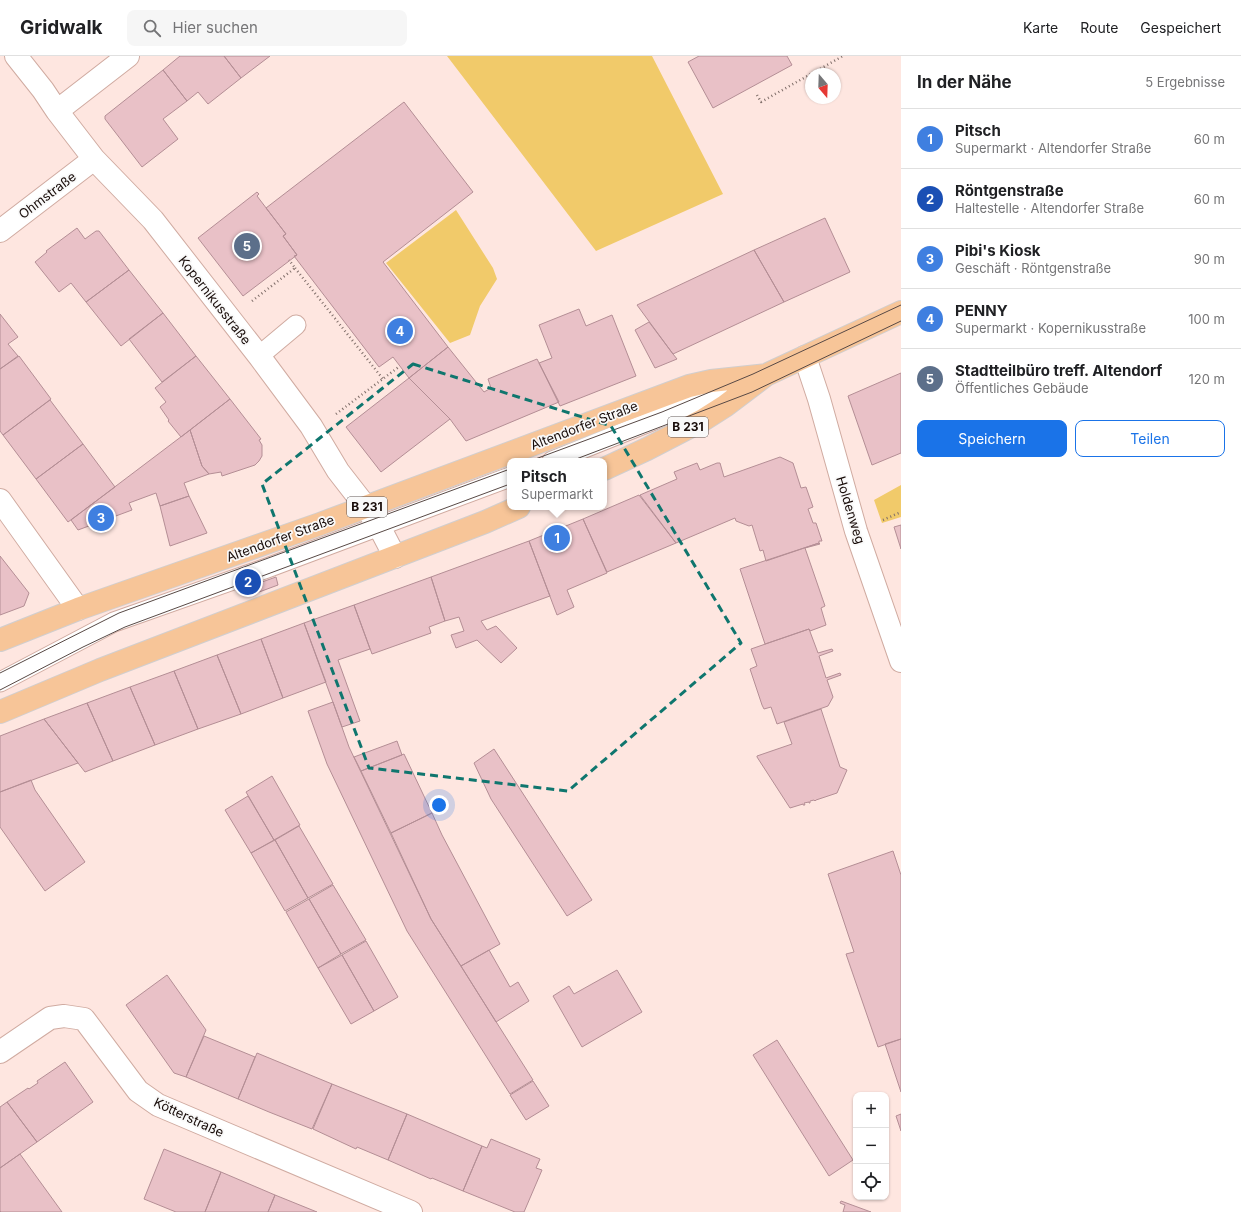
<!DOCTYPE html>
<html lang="de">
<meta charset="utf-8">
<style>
body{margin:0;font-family:Inter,sans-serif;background:#f6f6f6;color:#202124}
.controls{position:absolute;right:12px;bottom:12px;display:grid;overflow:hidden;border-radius:8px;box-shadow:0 1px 3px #0004}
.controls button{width:36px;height:36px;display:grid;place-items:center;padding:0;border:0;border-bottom:1px solid #e0e0e0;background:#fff;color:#202124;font:20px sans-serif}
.compass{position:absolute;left:805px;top:12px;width:36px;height:36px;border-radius:50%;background:#fff;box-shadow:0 1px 3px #0004;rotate:161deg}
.you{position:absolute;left:439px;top:749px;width:14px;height:14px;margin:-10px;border:3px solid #fff;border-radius:50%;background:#1a73e8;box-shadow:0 0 0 6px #1a73e833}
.badge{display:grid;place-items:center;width:26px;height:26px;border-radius:50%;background:#1a73e8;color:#fff;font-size:13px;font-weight:700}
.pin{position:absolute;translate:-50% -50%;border:2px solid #fff;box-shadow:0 1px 4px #0006}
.popup{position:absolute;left:507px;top:402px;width:100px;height:52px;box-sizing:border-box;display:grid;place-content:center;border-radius:8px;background:#fff;filter:drop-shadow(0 1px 3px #0005);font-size:13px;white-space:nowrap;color:#757577}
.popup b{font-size:15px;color:#202124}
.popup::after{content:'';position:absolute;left:50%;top:100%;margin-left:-8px;border:8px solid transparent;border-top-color:#fff}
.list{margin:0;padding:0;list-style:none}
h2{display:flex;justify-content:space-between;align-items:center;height:52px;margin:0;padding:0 16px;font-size:17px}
h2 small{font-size:13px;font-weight:400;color:#757577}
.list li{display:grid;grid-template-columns:26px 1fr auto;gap:12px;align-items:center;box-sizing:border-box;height:60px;padding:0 16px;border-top:1px solid #e0e0e0}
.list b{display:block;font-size:15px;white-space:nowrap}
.list p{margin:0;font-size:13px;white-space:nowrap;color:#757577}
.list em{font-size:13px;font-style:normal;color:#757577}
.actions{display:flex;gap:8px;padding:12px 16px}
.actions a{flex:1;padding:9px 0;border:1px solid #1a73e8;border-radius:8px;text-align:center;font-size:14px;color:#1a73e8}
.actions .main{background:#1a73e8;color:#fff}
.icon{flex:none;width:22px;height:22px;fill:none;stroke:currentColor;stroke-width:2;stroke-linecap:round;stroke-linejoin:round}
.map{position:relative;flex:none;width:901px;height:1156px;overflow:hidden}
header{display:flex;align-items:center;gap:24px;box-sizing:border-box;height:56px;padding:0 20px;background:#fff;border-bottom:1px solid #e0e0e0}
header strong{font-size:19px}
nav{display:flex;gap:22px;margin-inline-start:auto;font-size:14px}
.search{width:280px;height:36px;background:#f6f6f6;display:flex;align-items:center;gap:10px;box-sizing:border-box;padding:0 14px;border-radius:8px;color:#757577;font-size:15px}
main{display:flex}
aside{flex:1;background:#fff}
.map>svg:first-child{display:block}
</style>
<header>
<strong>Gridwalk</strong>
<div class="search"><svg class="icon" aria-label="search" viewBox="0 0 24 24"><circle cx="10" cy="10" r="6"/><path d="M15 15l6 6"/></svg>Hier suchen</div>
<nav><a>Karte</a><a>Route</a><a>Gespeichert</a></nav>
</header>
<main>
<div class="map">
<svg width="901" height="1156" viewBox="0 0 901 1156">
<rect width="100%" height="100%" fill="#fee6e0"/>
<path fill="#f1ca6a" d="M 447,0 L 652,0 L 723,138 L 596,195 Z
M 456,154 L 493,212 L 497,223 L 480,250 L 470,279 L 450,287 L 386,207 Z
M 901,429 L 901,461 L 882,467 L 874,444 Z"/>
<path fill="#e9c1c7" stroke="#b48e95" d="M 180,0 L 224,0 L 241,22 L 208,48 L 198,36 L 187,45 L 163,14 Z
M 224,0 L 270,0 L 241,22 Z
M 699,0 L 787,0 L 792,9 L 713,52 L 688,6 Z
M 163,14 L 187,45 L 163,63 L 178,83 L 142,111 L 105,63 L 105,60 Z
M 404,46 L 473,136 L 383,206 L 448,291 L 409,322 L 393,301 L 379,311 L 294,200 L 297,199 L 283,180 L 286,178 L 266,152 Z
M 257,136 L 259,138 L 257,140 L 286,178 L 283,180 L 297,199 L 243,240 L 198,182 Z
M 825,162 L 850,216 L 784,246 L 754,194 Z
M 77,172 L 85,183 L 96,175 L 99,175 L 129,214 L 86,246 L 71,227 L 59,236 L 35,206 L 47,196 L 46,195 Z
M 754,194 L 784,246 L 673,298 L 637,249 Z
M 129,214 L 163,257 L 121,290 L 86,246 Z
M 579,253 L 586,270 L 612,259 L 636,320 L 560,350 L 539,307 L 552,302 L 539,269 Z
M 163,257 L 196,300 L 162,326 L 129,283 Z
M 0,258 L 18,281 L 8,288 L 18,300 L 0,313 Z
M 649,266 L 673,298 L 677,303 L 655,312 L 635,274 Z
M 448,291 L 484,336 L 491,332 L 488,323 L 537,303 L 559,346 L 466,385 L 450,363 L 409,322 Z
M 19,300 L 51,343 L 3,379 L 0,375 L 0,313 Z
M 196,300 L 230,343 L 181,381 L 168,365 L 169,364 L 160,351 L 166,346 L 155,332 Z
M 901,317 L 901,397 L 872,409 L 848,340 Z
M 409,322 L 450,363 L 381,416 L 346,371 Z
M 230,343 L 261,383 L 259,384 L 262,389 L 262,400 L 259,405 L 255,409 L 222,420 L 221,416 L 209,418 L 202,410 L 190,374 Z
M 50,344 L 83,388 L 36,423 L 3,379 Z
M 190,374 L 202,410 L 209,418 L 184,427 L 189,440 L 160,450 L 156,437 L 129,447 L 132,454 L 78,474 L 71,464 Z
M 83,388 L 115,431 L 68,466 L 36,423 Z
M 780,401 L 793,407 L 801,432 L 806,431 L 813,451 L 808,453 L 813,467 L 816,467 L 822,485 L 819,485 L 819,487 L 766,505 L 763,494 L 760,495 L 752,469 L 749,470 L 736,465 L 735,462 L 676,487 L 640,439 L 677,423 L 674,416 L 697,407 L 700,414 L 717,407 L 720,407 L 724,421 Z
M 639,439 L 676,487 L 607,516 L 583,463 Z
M 189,440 L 207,477 L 170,490 L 160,450 Z
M 583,463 L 607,517 L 567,534 L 574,551 L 557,559 L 529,485 Z
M 901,469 L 901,493 L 894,471 Z
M 529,485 L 550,540 L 481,565 L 487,574 L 496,570 L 517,592 L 501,607 L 477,584 L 456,592 L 451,579 L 464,575 L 459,561 L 445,565 L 431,521 Z
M 819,487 L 820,488 L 805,492 L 825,550 L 821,552 L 826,569 L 810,575 L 809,573 L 765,588 L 740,513 Z
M 0,500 L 29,537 L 24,550 L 0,559 Z
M 276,521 L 278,529 L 251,539 L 248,531 Z
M 431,521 L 445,565 L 429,571 L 431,577 L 372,598 L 354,549 Z
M 354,549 L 370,593 L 338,604 L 360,665 L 342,671 L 304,567 Z
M 304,567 L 326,626 L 283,642 L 261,583 Z
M 809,573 L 818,597 L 832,593 L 833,595 L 819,600 L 826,622 L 840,617 L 841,619 L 827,624 L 833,641 L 828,650 L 777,668 L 771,651 L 764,653 L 762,649 L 750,613 L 757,610 L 751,593 Z
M 261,583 L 283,642 L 241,658 L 217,599 Z
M 217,599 L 241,658 L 198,673 L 174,615 Z
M 174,615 L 198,673 L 155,689 L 130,631 Z
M 130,631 L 155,689 L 113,705 L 87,647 Z
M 333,646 L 349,691 L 431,863 L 533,1024 L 510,1038 L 407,875 L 327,708 L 308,655 Z
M 87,647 L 113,705 L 85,716 L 44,663 Z
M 821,653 L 840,711 L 847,714 L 837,737 L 816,744 L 815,745 L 814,744 L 810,745 L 810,747 L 809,747 L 809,746 L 804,747 L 805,749 L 803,749 L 803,748 L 790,752 L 757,701 L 757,700 L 792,688 L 784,666 Z
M 44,663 L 78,707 L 0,736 L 0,680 Z
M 397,685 L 402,699 L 361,715 L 354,701 Z
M 494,693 L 592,844 L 567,860 L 491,743 L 474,707 Z
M 404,698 L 432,757 L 391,777 L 361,715 Z
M 272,720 L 300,769 L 274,784 L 246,736 Z
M 31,724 L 35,734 L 85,806 L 45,835 L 0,771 L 0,736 Z
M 248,740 L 274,784 L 251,797 L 225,754 Z
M 432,757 L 442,779 L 500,888 L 461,910 L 431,863 L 391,777 Z
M 299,770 L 333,828 L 308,842 L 275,784 Z
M 275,784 L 308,842 L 285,855 L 251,797 Z
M 893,795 L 901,819 L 901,983 L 878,991 L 846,898 L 854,896 L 828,818 Z
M 333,829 L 366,884 L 341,898 L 309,843 Z
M 309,843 L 341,898 L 318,912 L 286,856 Z
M 366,885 L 398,941 L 374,955 L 342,899 Z
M 489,894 L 510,931 L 518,926 L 529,945 L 496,966 L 461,910 Z
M 342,899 L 374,955 L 351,968 L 318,912 Z
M 617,914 L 642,956 L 582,991 L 553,940 L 569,930 L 574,938 Z
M 167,919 L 206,974 L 186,1021 L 174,1017 L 126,949 Z
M 204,980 L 255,1001 L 238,1043 L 186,1021 Z
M 901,983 L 901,1036 L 885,988 Z
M 777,984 L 853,1104 L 829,1120 L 753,999 Z
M 257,997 L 332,1028 L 312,1073 L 269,1056 L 238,1043 Z
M 65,1006 L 93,1046 L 37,1086 L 7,1046 L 28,1032 L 29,1033 L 38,1027 L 37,1025 Z
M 533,1025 L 549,1050 L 526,1064 L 510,1039 Z
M 332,1028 L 407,1058 L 388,1104 L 357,1091 L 356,1093 L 313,1073 Z
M 7,1046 L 37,1086 L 0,1112 L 0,1051 Z
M 407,1058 L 482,1090 L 463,1135 L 432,1122 L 431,1123 L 388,1104 Z
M 901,1058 L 901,1075 L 896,1060 Z
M 491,1083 L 540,1103 L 536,1112 L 542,1114 L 524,1156 L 515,1156 L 463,1135 L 482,1090 L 487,1092 Z
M 164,1093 L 221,1116 L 205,1156 L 176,1156 L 144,1143 Z
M 20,1098 L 62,1156 L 1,1156 L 0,1155 L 0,1112 Z
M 221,1116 L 275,1139 L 268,1156 L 205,1156 Z
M 275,1139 L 317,1156 L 268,1156 Z
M 841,1145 L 871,1156 L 843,1156 L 845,1149 L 840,1147 Z"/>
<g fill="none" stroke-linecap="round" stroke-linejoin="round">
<defs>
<path id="lane" d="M 259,300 L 296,269
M 552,405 L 749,326
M 0,626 L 114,566 L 267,512 L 510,421"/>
<path id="street" d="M 16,0 L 43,34 L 57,55 L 94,103 L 153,164 L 259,300 L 311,370 L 338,415 L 366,451 L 382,476 L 395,501
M 57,55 L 128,0
M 0,175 L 94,103
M 805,301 L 819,343 L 856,475 L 901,605
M 0,444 L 78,553
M 0,996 L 50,962 L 64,960 L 84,963 L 138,1035 L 158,1049 L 411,1156"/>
<path id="primary" d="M 604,413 L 647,393 L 703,364 L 725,350 L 766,319 L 901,256
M 0,584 L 78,553 L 320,468 L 689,330 L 711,325 L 766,319
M 0,656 L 100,614 L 485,466 L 519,451"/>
</defs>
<use href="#lane" stroke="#d0aba1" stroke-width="21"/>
<use href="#street" stroke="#d0aba1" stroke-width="24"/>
<use href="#primary" stroke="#d1cece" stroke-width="24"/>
<path stroke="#806f6a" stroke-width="2.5" stroke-dasharray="1 3" stroke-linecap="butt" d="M 757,39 L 761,46 L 843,0
M 295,212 L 383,323
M 252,245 L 295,212 L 289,204
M 336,358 L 400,310
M 883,464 L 901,456"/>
<use href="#lane" stroke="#fff" stroke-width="19"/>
<use href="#street" stroke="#fff" stroke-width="22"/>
<use href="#primary" stroke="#f7c598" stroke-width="22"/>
<path stroke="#584945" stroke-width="1" d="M 530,405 L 662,356 L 753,318 L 901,249
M 571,405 L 752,336 L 901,265
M 0,617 L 119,557 L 510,413
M 0,634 L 83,591 L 125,571 L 510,428"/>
</g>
<path fill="none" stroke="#0f766e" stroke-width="3" stroke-dasharray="8 5" stroke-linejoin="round" d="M 413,308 L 611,370 L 741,587 L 568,735 L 369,712 L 262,428 Z"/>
<g text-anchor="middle" stroke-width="3.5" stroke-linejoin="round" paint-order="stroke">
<g fill="#f9f9f9" stroke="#5c5351" stroke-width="1">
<rect x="668" y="361" width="40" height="20" rx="3"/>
<rect x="347" y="441" width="40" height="20" rx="3"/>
</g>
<g font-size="12" font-weight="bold" fill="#180c09">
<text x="688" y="375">B 231</text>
<text x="367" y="455">B 231</text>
</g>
<g font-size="13" fill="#180c09" stroke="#f9f9f9">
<text transform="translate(47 139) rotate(-37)" y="5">Ohmstraße</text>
<text transform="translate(215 244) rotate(52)" y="5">Kopernikusstraße</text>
<text transform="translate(584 369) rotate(-21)" y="5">Altendorfer Straße</text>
<text transform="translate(851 454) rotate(73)" y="5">Holdenweg</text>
<text transform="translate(280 482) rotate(-20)" y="5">Altendorfer Straße</text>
<text transform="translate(189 1061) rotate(25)" y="5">Kötterstraße</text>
</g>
</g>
</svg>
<div class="controls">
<button>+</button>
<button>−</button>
<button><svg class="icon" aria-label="locate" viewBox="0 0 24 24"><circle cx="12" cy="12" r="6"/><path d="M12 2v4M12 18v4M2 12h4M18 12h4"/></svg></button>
</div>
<svg class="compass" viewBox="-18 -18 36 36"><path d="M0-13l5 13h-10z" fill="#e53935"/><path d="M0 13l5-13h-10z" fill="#757577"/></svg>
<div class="you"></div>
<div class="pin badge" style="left:557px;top:482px;background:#3f7fe0">1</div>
<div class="popup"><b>Pitsch</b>Supermarkt</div>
<div class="pin badge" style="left:248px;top:526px;background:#1a4fb4">2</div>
<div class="pin badge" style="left:101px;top:462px;background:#3f7fe0">3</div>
<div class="pin badge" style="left:400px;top:275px;background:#3f7fe0">4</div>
<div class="pin badge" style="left:247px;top:190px;background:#5c6f8a">5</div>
</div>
<aside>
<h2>In der Nähe<small>5 Ergebnisse</small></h2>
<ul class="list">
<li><span class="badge" style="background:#3f7fe0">1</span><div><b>Pitsch</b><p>Supermarkt · Altendorfer Straße</p></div><em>60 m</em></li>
<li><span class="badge" style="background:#1a4fb4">2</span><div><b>Röntgenstraße</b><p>Haltestelle · Altendorfer Straße</p></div><em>60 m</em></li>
<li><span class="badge" style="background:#3f7fe0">3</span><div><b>Pibi's Kiosk</b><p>Geschäft · Röntgenstraße</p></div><em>90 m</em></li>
<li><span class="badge" style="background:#3f7fe0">4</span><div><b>PENNY</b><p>Supermarkt · Kopernikusstraße</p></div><em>100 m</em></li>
<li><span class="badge" style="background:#5c6f8a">5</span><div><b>Stadtteilbüro treff. Altendorf</b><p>Öffentliches Gebäude</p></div><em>120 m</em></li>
</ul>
<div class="actions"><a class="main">Speichern</a><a>Teilen</a></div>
</aside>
</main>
